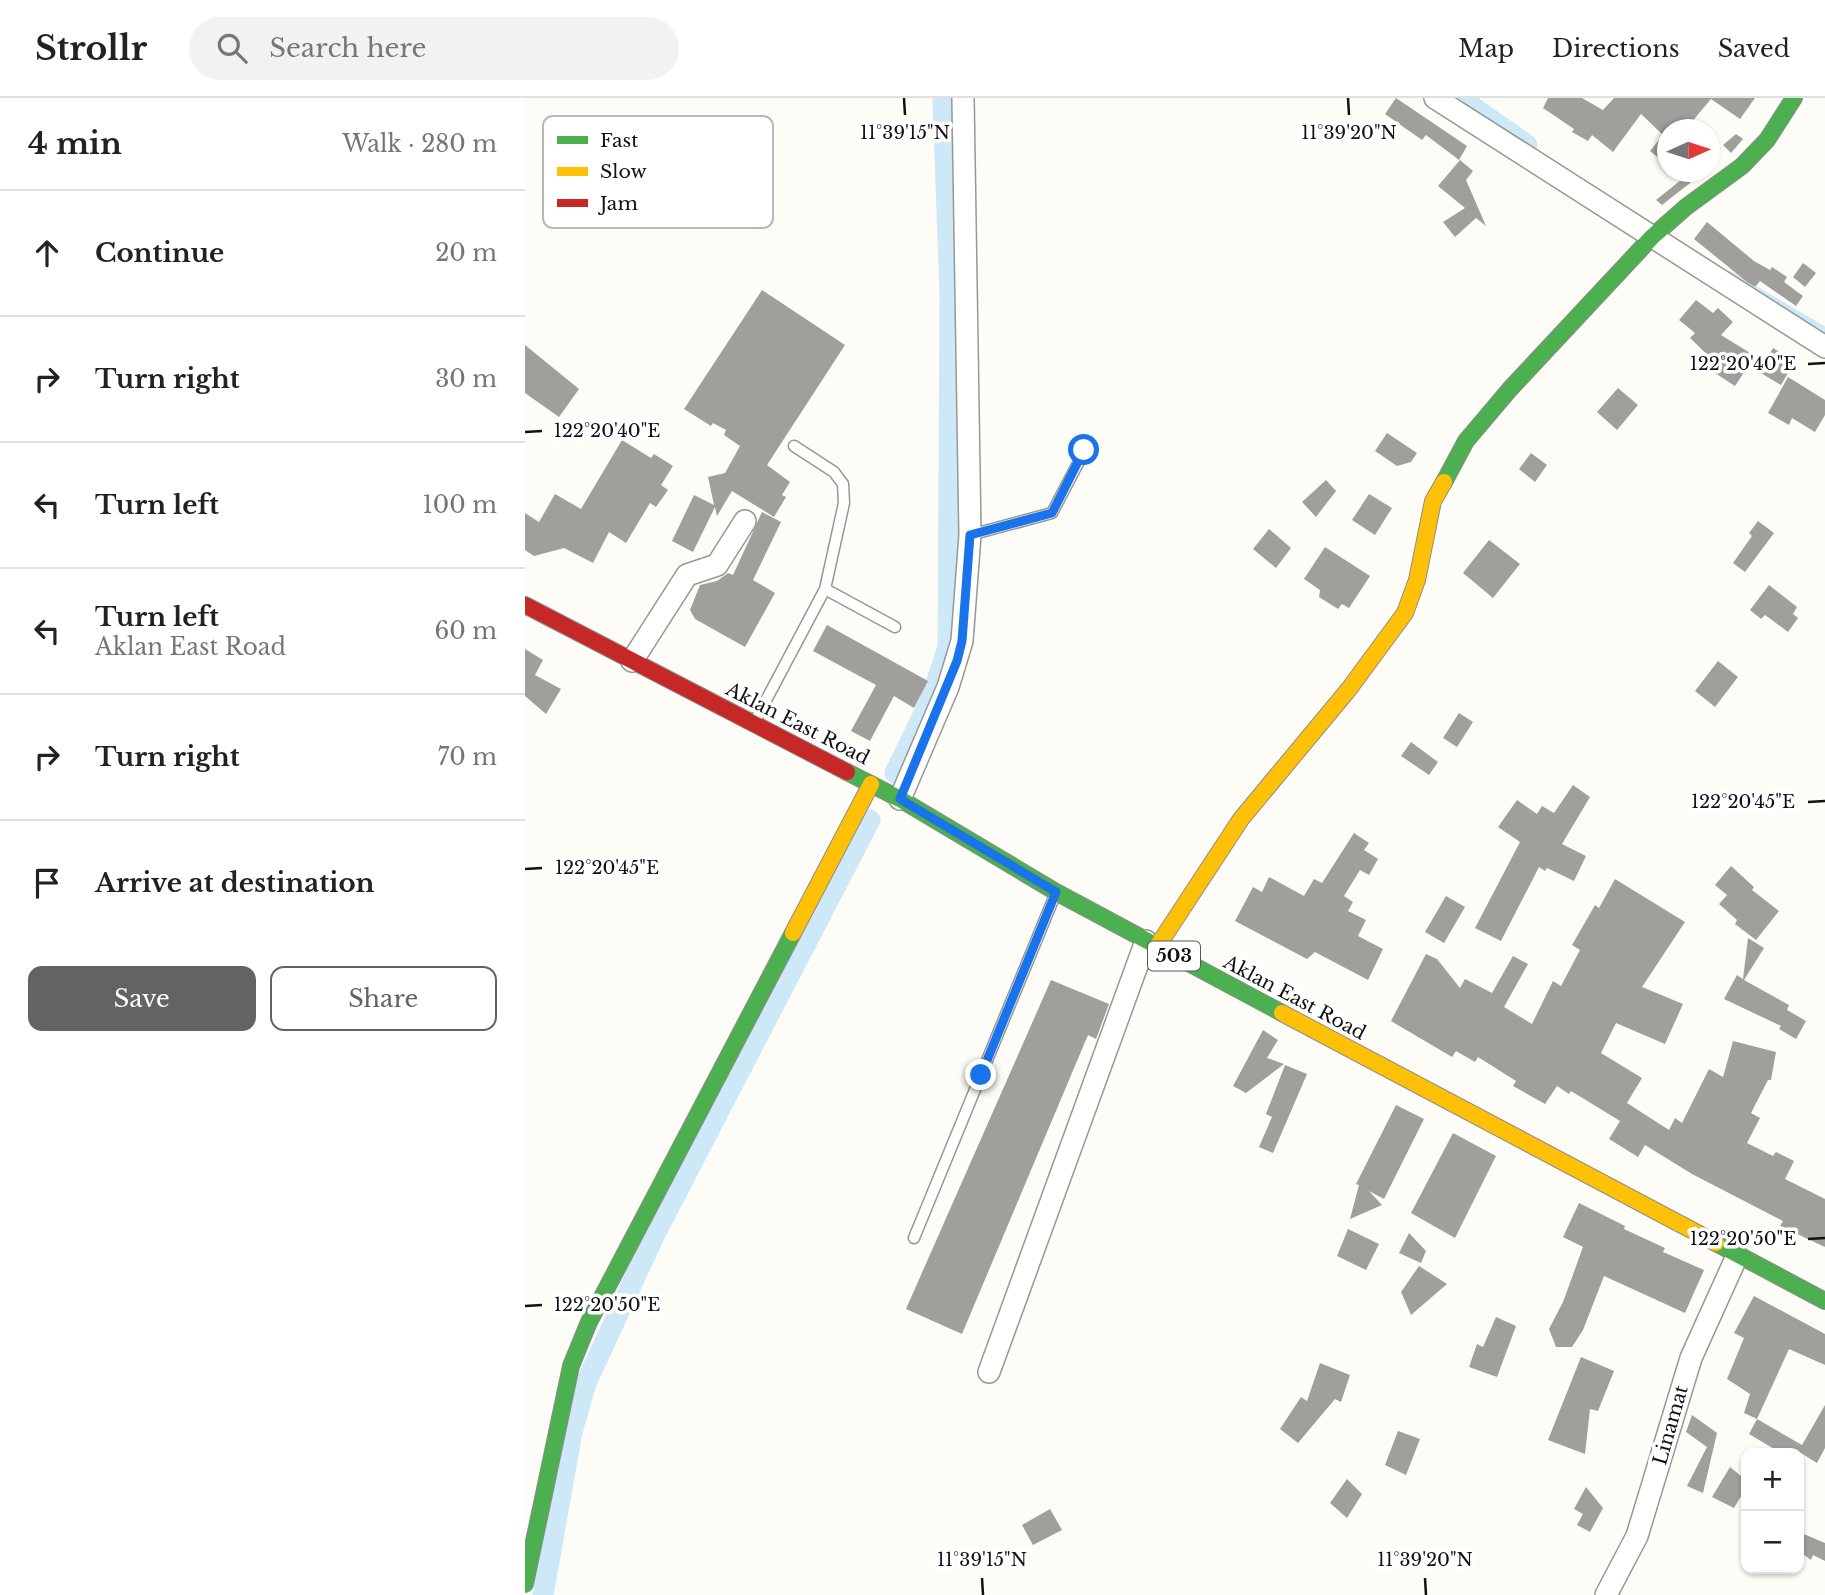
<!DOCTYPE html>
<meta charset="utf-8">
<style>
body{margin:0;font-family:"Libre Baskerville",serif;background:#f2f2f2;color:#222}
.controls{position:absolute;right:21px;bottom:21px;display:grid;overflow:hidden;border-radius:14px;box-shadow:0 2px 5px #0004}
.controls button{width:63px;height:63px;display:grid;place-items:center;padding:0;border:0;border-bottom:2px solid #e0e0e0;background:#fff;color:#222;font:35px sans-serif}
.compass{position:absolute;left:1132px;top:21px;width:63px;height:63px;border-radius:50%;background:#fff;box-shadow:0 2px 5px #0004;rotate:87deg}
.stop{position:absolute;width:21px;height:21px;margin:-16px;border:5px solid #1a73e8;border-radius:50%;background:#fff}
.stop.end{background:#1a73e8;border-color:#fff;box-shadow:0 2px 7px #0008}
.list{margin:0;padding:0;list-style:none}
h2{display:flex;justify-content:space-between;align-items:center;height:91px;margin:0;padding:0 28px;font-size:30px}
h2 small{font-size:23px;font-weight:400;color:#767676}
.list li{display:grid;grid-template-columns:46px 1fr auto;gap:21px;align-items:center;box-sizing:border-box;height:126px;padding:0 28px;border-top:2px solid #e0e0e0}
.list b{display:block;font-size:26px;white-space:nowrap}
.list p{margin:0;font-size:23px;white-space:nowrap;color:#767676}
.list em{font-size:23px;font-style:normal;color:#767676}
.actions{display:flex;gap:14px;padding:21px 28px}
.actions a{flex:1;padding:16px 0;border:2px solid #646362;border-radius:14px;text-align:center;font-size:24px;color:#646362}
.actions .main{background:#646362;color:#fff}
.icon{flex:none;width:38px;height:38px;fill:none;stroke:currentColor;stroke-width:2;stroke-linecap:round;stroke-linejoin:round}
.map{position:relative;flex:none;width:1300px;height:1497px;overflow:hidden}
header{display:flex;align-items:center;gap:42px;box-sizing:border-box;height:98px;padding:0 35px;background:#fff;border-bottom:2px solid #e0e0e0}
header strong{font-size:33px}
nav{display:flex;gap:38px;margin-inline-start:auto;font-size:24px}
.search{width:490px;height:63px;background:#f2f2f2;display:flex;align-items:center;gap:18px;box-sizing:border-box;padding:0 24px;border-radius:38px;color:#767676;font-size:26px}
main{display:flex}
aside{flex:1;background:#fff}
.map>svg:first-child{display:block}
</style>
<header>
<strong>Strollr</strong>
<div class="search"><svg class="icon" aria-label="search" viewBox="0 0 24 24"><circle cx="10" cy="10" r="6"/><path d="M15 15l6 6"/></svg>Search here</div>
<nav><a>Map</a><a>Directions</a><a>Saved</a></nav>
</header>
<main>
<aside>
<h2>4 min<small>Walk · 280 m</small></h2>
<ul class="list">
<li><svg class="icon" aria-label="ahead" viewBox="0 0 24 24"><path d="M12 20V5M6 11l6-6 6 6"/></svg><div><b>Continue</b></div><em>20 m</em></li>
<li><svg class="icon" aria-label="right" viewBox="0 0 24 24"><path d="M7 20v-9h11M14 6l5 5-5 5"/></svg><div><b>Turn right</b></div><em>30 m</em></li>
<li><svg class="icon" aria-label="left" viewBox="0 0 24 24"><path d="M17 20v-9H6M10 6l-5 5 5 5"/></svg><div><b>Turn left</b></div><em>100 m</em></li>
<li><svg class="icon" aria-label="left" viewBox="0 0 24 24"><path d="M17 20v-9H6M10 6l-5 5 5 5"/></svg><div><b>Turn left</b><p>Aklan East Road</p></div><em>60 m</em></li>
<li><svg class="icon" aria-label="right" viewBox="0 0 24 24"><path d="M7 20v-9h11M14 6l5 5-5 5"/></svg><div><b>Turn right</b></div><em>70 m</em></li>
<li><svg class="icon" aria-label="arrive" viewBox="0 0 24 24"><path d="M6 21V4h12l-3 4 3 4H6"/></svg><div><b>Arrive at destination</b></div></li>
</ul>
<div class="actions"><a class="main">Save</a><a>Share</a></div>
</aside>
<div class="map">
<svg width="1300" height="1497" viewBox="0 0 1300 1497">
<rect width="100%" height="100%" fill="#fdfcf7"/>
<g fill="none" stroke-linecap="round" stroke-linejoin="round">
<path stroke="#cde8f7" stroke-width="6" d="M 1205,176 L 1300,232"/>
<path stroke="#cde8f7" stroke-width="21" d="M 935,0 L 1002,47
M 370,675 L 406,601 L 423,549 L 425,198 L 418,0
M 18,1497 L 47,1334 L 61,1285 L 129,1138 L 345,722"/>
</g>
<path fill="#a19f9c" d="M 871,0 L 942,48 L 934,62 L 901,37 L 897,42 L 860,16 Z
M 1023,0 L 1057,0 L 1078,12 L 1089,0 L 1230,0 L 1215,21 L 1186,1 L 1160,32 L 1143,32 L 1143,67 L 1125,53 L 1138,37 L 1116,16 L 1088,54 L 1067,37 L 1063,43 L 1047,34 L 1049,31 L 1018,10 Z
M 1211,36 L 1218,41 L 1206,55 L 1198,47 Z
M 935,62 L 948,73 L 941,82 L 961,128 L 951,120 L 930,139 L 918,124 L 940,110 L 913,88 Z
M 1166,74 L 1172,74 L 1165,85 L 1137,107 L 1131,102 Z
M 1182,124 L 1229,163 L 1245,172 L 1247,169 L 1262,179 L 1259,184 L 1278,198 L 1271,208 L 1235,183 L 1230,189 L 1222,184 L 1169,141 Z
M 1278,165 L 1291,175 L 1280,189 L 1268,179 Z
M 237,192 L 320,247 L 242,367 L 265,384 L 257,397 L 261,399 L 249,419 L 207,393 L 192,418 L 190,409 L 168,454 L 147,443 L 169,397 L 189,407 L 183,379 L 200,375 L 215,348 L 199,337 L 201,332 L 188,325 L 186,328 L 159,311 Z
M 1171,202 L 1188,215 L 1193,210 L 1208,224 L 1196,237 L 1230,258 L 1210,288 L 1190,275 L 1194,268 L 1165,240 L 1170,235 L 1154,222 Z
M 0,247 L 54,291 L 34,319 L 0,295 Z
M 1248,250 L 1270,263 L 1256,287 L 1234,274 Z
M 1263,279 L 1300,302 L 1300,317 L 1290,334 L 1267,320 L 1264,327 L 1243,315 Z
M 1093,290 L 1113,307 L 1092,332 L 1072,314 Z
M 862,335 L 892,355 L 886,364 L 872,368 L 850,353 Z
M 97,342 L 126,360 L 129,356 L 148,368 L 136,387 L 143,392 L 131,409 L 125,405 L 101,445 L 84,434 L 68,465 L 39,450 L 9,458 L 0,452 L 0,415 L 14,424 L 30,396 L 56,411 Z
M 1006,355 L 1022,367 L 1010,384 L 994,371 Z
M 801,382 L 811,393 L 791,419 L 777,404 Z
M 844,396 L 867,410 L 850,437 L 827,422 Z
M 237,414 L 256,424 L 228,482 L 250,495 L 220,549 L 170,521 L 165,512 L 175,487 L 192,483 L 203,475 L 208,477 Z
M 1233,423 L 1249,435 L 1220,474 L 1208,465 L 1227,438 L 1224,435 Z
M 744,431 L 766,450 L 751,470 L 728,451 Z
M 964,442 L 995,466 L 968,500 L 938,475 Z
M 800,449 L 845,478 L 824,510 L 817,506 L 813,511 L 794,499 L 795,492 L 779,481 Z
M 1244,487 L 1272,509 L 1268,516 L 1273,520 L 1263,534 L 1240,517 L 1236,521 L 1225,512 Z
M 302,527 L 403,583 L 389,610 L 369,598 L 345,643 L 326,633 L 351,587 L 288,553 Z
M 0,551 L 18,562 L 10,577 L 36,591 L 21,616 L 0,598 Z
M 1193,563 L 1213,579 L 1190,609 L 1170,593 Z
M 934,615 L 948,624 L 932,649 L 918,640 Z
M 886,644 L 913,664 L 904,677 L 876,658 Z
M 1048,687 L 1065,699 L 1037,746 L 1061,758 L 1049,783 L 1022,770 L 1020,773 L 1014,769 L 976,843 L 950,830 L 995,744 L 973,729 L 992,702 L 1012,716 L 1017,708 L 1029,715 Z
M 829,735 L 844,745 L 839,752 L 853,761 L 844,777 L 835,772 L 819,798 L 828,804 L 823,813 L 841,822 L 833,838 L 858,851 L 843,882 L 790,854 L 782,861 L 710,823 L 728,789 L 737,794 L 744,779 L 779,798 L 789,781 L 797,785 Z
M 1206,768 L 1229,789 L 1227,792 L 1254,813 L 1231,842 L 1210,826 L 1212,822 L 1194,806 L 1202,797 L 1190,787 Z
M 1090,781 L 1160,824 L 1117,889 L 1158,906 L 1140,946 L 1091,925 L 1076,955 L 1117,980 L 1102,1005 L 1144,1032 L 1150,1020 L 1157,1025 L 1184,971 L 1198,979 L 1208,943 L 1251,954 L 1246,982 L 1243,982 L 1226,1015 L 1235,1020 L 1222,1045 L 1248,1058 L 1251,1054 L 1269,1063 L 1260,1081 L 1300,1101 L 1300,1149 L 1255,1128 L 1258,1123 L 1167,1076 L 1120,1047 L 1113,1059 L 1084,1041 L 1095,1023 L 1046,993 L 1044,996 L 1032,988 L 1020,1006 L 988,988 L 991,983 L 953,959 L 950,964 L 931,953 L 927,959 L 866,923 L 901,856 L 912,861 L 935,890 L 940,881 L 967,895 L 988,858 L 1003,866 L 979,909 L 1007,926 L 1028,883 L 1036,888 L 1055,852 L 1047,847 L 1070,807 L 1074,810 Z
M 921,798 L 940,809 L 919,845 L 900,834 Z
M 1223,840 L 1239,850 L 1219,882 L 1264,907 L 1262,912 L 1281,923 L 1271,941 L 1254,931 L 1256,928 L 1199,901 L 1212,877 L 1218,881 Z
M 526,882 L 584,906 L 571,941 L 563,937 L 437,1236 L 381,1211 Z
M 738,932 L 753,942 L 742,960 L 759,966 L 721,995 L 708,988 Z
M 760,967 L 782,976 L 748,1055 L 734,1049 L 747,1019 L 741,1016 Z
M 871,1007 L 899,1021 L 859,1101 L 844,1093 L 857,1107 L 825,1121 L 834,1087 L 831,1086 Z
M 928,1035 L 971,1058 L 930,1140 L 886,1115 Z
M 1054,1105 L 1100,1128 L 1099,1131 L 1140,1150 L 1138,1154 L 1179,1172 L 1160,1215 L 1079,1178 L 1058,1232 L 1047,1249 L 1031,1249 L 1024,1231 L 1038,1204 L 1058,1149 L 1038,1139 Z
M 823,1131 L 854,1146 L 841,1172 L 812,1158 Z
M 884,1135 L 901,1153 L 896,1165 L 874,1155 Z
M 894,1168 L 922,1186 L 886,1217 L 876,1194 Z
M 1229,1198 L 1300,1236 L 1300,1267 L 1264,1251 L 1232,1321 L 1219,1315 L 1225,1296 L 1202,1281 L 1219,1240 L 1209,1235 Z
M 971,1219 L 991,1228 L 972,1279 L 944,1269 L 952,1246 L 958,1249 Z
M 1056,1259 L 1089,1273 L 1073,1313 L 1065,1311 L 1060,1356 L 1023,1342 Z
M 795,1265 L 825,1277 L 816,1304 L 810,1301 L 773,1345 L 755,1331 L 776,1299 L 782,1303 Z
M 1300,1307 L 1300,1350 L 1292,1365 L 1276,1355 L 1256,1355 L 1224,1336 L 1232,1321 L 1277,1347 Z
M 1167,1317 L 1192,1335 L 1178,1395 L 1162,1388 L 1182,1349 L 1161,1334 Z
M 873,1333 L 895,1341 L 881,1377 L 860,1367 Z
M 1205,1369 L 1221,1382 L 1221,1390 L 1209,1410 L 1187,1399 Z
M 822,1381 L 837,1396 L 822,1420 L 805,1405 Z
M 1061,1389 L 1078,1410 L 1065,1434 L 1052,1427 L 1058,1416 L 1049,1411 Z
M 525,1411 L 537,1432 L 508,1447 L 497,1427 Z
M 1274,1434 L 1300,1445 L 1300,1463 L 1288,1457 L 1286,1462 L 1274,1453 Z"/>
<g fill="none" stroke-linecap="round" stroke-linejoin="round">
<defs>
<path id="lane" d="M 445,437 L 527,415 L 560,352
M 300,491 L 370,529
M 230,623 L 300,491 L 319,405 L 318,386 L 309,374 L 269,348
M 389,1140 L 530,797"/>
<path id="street" d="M 910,0 L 1300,249
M 107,563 L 162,477 L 192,467 L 220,423
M 375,701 L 423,589 L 437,543 L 445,437 L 438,0
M 464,1274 L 621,843
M 1081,1497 L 1112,1438 L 1166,1260 L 1212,1158"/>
<path id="fast" d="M 919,384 L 941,343 L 985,291 L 1127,139 L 1161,109 L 1217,68 L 1242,42 L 1269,0
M 322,674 L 375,701 L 531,794 L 757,915
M 1191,1145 L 1300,1203
M 0,1486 L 46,1268 L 64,1224 L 268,835"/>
<path id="slow" d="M 268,835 L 346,686
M 632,849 L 716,721 L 824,591 L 880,515 L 892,482 L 908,403 L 919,384
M 757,915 L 1191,1145"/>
<path id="jam" d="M 0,507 L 322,674"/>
</defs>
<use href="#lane" stroke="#979795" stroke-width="13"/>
<use href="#street" stroke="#979795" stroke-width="24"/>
<use href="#fast" stroke="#8e8d8b" stroke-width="18"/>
<use href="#slow" stroke="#8e8d8b" stroke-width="18"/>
<use href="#jam" stroke="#8e8d8b" stroke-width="18"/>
<use href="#lane" stroke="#fffffe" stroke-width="10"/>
<use href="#street" stroke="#fffffe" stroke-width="21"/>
<use href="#fast" stroke="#4caf50" stroke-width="16"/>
<use href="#slow" stroke="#ffc107" stroke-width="16"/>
<use href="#jam" stroke="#c62828" stroke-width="16"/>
</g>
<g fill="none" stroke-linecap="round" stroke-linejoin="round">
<path stroke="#1a73e8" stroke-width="9" d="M 456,977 L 531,794 L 375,701 L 432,563 L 437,543 L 445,437 L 527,415 L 559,352"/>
</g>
<path fill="none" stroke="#111" stroke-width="2.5" d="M 379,0 L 380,17M 823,0 L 824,17M 1283,266 L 1300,265M 0,334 L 17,333M 1283,704 L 1300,703M 0,771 L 17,770M 1283,1141 L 1300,1140M 0,1208 L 17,1207M 457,1480 L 458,1497M 900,1480 L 901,1497"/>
<g text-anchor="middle" stroke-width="7" stroke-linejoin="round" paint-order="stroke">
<rect fill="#fff" stroke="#585858" stroke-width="2" x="623" y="843.5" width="52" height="29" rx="5"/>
<g font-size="18" font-weight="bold" fill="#111">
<text x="649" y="864">503</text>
</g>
<g font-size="19" fill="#111" stroke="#fff">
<text transform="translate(273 625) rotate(27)" y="7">Aklan East Road</text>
<text transform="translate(770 899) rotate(28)" y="7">Aklan East Road</text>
<text transform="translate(1145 1327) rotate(-74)" y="7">Linamat</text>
</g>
</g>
<rect x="18" y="18" width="230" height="112" rx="10" fill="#fff" stroke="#b8b8b8" stroke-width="2"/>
<rect x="32" y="38" width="31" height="8" fill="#4caf50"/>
<rect x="32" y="69" width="31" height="9" fill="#ffc107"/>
<rect x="32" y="101" width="31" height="8" fill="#c62828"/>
<g font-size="19" fill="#111">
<text x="75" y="49">Fast</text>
<text x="75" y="80">Slow</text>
<text x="75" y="112">Jam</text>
</g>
<g font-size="18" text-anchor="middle" fill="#111" stroke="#fff" stroke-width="7" stroke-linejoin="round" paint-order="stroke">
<text x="380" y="41">11°39'15"N</text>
<text x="824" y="41">11°39'20"N</text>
<text x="1218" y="272">122°20'40"E</text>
<text x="82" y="339">122°20'40"E</text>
<text x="1218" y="710">122°20'45"E</text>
<text x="82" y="776">122°20'45"E</text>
<text x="1218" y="1147">122°20'50"E</text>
<text x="82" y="1213">122°20'50"E</text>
<text x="457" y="1468">11°39'15"N</text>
<text x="900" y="1468">11°39'20"N</text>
</g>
</svg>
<div class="controls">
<button>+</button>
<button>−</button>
</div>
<svg class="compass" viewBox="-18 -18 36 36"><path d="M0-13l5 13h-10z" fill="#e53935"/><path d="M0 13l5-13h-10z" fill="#767676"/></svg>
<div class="stop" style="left:559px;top:352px"></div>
<div class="stop end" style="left:456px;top:977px"></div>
</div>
</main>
